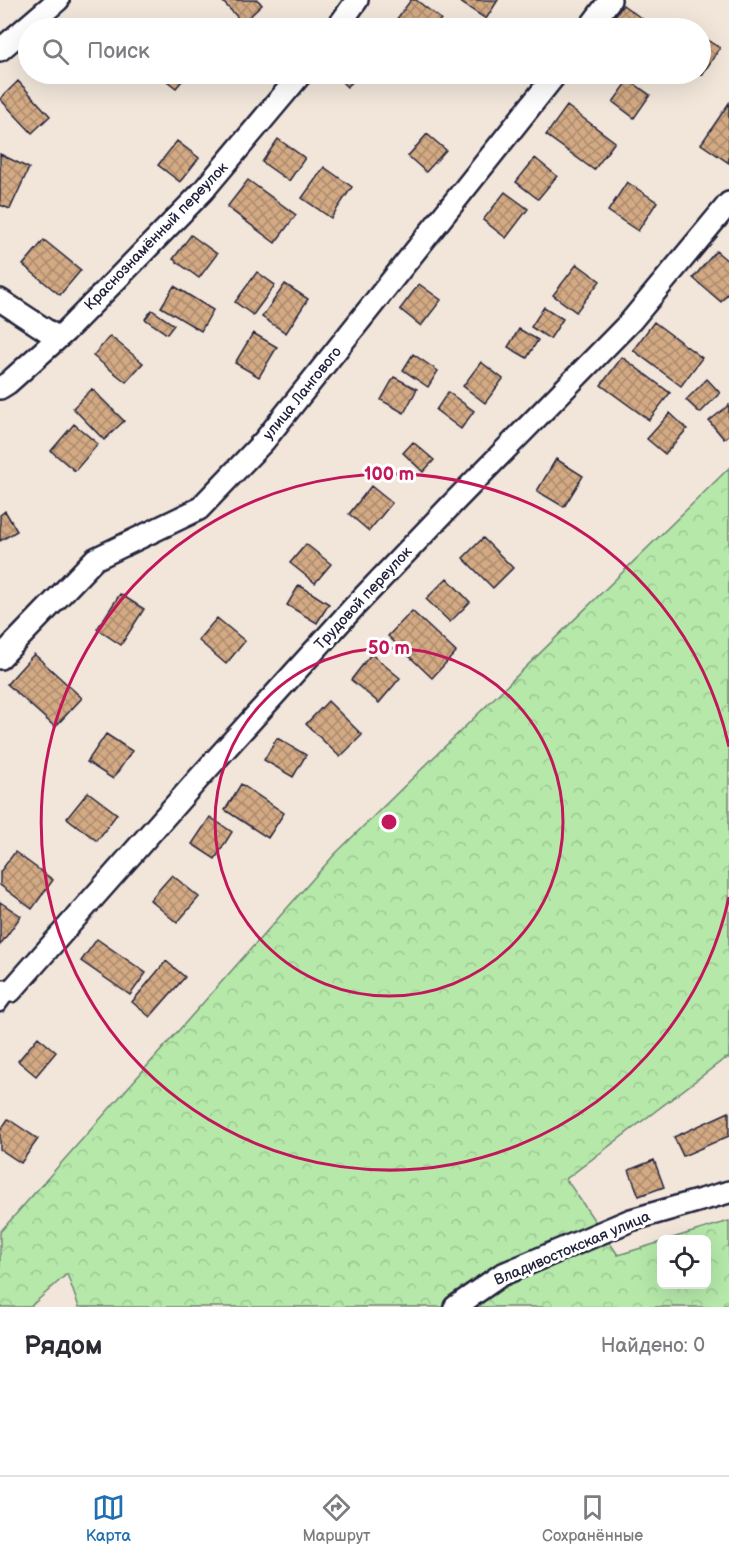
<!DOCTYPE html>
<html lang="ru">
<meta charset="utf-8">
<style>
body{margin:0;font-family:"Balsamiq Sans",sans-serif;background:#f7f7f7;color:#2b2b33}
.controls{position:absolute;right:18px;bottom:18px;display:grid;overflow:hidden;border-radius:9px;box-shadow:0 6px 24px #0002}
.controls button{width:54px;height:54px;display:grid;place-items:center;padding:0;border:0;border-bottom:2px solid #e1e1e2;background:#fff;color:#2b2b33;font:30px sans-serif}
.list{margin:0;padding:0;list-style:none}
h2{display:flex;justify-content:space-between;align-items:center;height:78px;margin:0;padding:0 24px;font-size:26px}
h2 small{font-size:20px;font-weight:400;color:#7c7c81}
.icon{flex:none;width:33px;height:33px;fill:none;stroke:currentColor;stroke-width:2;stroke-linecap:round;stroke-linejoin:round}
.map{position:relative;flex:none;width:729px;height:1307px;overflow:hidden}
.search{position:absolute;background:#fff;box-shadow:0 6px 24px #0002;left:18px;right:18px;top:18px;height:66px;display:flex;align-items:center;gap:15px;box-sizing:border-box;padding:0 21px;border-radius:33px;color:#7c7c81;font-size:22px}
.sheet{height:168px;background:#fff}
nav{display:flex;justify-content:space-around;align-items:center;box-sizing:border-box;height:84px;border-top:2px solid #e1e1e2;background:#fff;font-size:16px;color:#7c7c81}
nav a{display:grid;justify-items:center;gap:3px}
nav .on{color:#1f6fb2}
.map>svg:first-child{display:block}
</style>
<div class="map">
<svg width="729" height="1307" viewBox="0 0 729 1307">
<defs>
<pattern id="forest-crowns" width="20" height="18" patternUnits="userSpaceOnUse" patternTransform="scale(1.5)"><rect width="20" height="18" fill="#b5e8a9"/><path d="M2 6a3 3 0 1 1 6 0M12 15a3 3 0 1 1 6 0" fill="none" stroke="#9bc792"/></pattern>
<pattern id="building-cross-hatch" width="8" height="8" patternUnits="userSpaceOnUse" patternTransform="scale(1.5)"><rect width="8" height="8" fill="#d3aa84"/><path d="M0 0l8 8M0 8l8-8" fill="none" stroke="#ab8a6d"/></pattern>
</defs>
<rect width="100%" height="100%" fill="#f2e6da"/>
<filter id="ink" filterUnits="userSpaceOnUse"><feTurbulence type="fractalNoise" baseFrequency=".0167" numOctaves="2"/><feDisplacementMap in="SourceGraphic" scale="12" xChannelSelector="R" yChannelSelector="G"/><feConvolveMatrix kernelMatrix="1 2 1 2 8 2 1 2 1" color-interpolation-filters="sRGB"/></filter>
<g filter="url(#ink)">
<path fill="url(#forest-crowns)" stroke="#6c8572" stroke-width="1.5" d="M 729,468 L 729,1058 L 723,1060 L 566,1179 L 618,1255 L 661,1242 L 662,1284 L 706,1284 L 706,1240 L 669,1239 L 729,1221 L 729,1302 L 722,1307 L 79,1307 L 67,1274 L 30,1307 L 0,1307 L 0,1232 L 335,854 Z"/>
<path fill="url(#building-cross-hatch)" stroke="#22223b" stroke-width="1.5" d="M 225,0 L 258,0 L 262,5 L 243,23 L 223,2 Z
M 411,0 L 416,0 L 441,19 L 433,28 L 390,28 Z
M 457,0 L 498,0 L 486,19 Z
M 623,5 L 655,28 L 606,28 Z
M 82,20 L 90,28 L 74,28 Z
M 700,35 L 720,48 L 702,75 L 700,74 Z
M 158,74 L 188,74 L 176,88 Z
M 334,74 L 361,74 L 347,87 Z
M 629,80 L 650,95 L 634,118 L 613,102 Z
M 18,81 L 50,116 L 32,133 L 0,99 Z
M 729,103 L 729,163 L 701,144 Z
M 567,106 L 615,142 L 594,170 L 546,135 Z
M 427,134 L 446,150 L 426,172 L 408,156 Z
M 278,139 L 305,158 L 289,181 L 262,162 Z
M 177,141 L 199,158 L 180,182 L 158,165 Z
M 0,154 L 29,168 L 10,209 L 0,205 Z
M 535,158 L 557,176 L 538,199 L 516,182 Z
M 324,167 L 352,187 L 331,218 L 302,198 Z
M 248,180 L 296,215 L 275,243 L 227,207 Z
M 627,182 L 657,202 L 638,231 L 608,211 Z
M 505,192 L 528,209 L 506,238 L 483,220 Z
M 191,235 L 217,254 L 199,278 L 173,259 Z
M 44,240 L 81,270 L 60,295 L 23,265 Z
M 716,251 L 729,262 L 729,292 L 721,302 L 693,278 Z
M 577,264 L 600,281 L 576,312 L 553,295 Z
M 257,272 L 275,285 L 253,315 L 235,302 Z
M 285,284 L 308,299 L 286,333 L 262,317 Z
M 419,284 L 441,300 L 421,326 L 400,309 Z
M 174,286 L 213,310 L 201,331 L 161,307 Z
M 544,307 L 563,319 L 550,339 L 531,327 Z
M 152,310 L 174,325 L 167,334 L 145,319 Z
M 654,322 L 702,358 L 681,386 L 633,350 Z
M 519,329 L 538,340 L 527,358 L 508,347 Z
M 253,333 L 277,347 L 259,377 L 235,363 Z
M 110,336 L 143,363 L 126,382 L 93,356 Z
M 413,354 L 438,371 L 428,387 L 403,370 Z
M 622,357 L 670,393 L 649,420 L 601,385 Z
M 481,362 L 503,379 L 485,403 L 463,386 Z
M 394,377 L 417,389 L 404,413 L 381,400 Z
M 707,379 L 720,393 L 700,413 L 686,400 Z
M 92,389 L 124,421 L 104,440 L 73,408 Z
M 448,392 L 474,411 L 461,429 L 436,410 Z
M 729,405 L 729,435 L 724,439 L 709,421 Z
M 670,413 L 687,429 L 665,454 L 647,439 Z
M 74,424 L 98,444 L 75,471 L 51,451 Z
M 413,442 L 434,460 L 423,472 L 403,453 Z
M 556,459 L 583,476 L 564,507 L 537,491 Z
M 371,486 L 392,503 L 369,531 L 349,514 Z
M 5,511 L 17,531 L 0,541 L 0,515 Z
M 483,538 L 513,568 L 493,588 L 463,558 Z
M 306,544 L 331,564 L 315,583 L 290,563 Z
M 447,578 L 470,602 L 450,622 L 426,599 Z
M 299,585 L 329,604 L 317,623 L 287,605 Z
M 120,594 L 144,609 L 121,645 L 97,629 Z
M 412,611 L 456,652 L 432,678 L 388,636 Z
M 217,618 L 245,641 L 226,664 L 198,640 Z
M 34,654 L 82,698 L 55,727 L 7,684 Z
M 371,654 L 400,678 L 379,703 L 351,680 Z
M 328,701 L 362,735 L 340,757 L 306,724 Z
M 106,734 L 132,751 L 113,779 L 87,762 Z
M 277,738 L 306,755 L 293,777 L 264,760 Z
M 241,784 L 284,813 L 268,838 L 225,810 Z
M 88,792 L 117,814 L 97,841 L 67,818 Z
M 210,817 L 232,832 L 215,859 L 192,844 Z
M 15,852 L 53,880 L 32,909 L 0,885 L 0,872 Z
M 172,875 L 199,897 L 177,923 L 150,900 Z
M 0,902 L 21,916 L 0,945 Z
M 97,939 L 146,973 L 130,995 L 81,961 Z
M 166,961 L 185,977 L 150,1017 L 132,1002 Z
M 38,1037 L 56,1052 L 36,1076 L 18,1061 Z
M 729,1112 L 729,1136 L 683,1156 L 674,1137 Z
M 8,1119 L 38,1139 L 21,1163 L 0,1149 L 0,1131 Z
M 654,1160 L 664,1187 L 639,1196 L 629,1170 Z"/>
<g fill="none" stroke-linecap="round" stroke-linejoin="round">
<defs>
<path id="service" d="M 0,1006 L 11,991"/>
<path id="minor" d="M 337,28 L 357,0
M 589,28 L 610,0
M 0,50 L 58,0
M 0,300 L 58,338
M 0,388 L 8,383 L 66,331 L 202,192 L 301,74
M 0,658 L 95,559 L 199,509 L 264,441 L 556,74
M 0,991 L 11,991 L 200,777 L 353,608 L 455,501 L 631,321 L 729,203
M 455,1307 L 501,1275 L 631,1220 L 729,1192"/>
</defs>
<use href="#service" stroke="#22223b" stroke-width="15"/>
<use href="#minor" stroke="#22223b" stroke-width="26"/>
<use href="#service" stroke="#fff" stroke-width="10"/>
<use href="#minor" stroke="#fff" stroke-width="21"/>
</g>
</g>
<g fill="none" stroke="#c2185b" stroke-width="3">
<circle cx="389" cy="822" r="174"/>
<path d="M729 897A348 348 0 1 1 729 747"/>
</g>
<g text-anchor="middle" stroke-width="6" stroke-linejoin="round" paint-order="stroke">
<g font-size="15" fill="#22223b" stroke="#fff">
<text transform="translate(156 236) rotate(-46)" y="5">Краснознамённый переулок</text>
<text transform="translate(302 393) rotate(-51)" y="5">улица Лангового</text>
<text transform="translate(363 598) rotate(-47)" y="5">Трудовой переулок</text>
<text transform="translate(572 1248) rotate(-23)" y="5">Владивостокская улица</text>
</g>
</g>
<circle cx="389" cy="822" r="9" fill="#c2185b" stroke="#fff" stroke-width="3"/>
<g font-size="18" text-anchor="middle" font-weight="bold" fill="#c2185b" stroke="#fff" stroke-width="6" stroke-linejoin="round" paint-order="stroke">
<text x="389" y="480">100 m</text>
<text x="389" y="654">50 m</text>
</g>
</svg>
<div class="controls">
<button><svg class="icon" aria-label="locate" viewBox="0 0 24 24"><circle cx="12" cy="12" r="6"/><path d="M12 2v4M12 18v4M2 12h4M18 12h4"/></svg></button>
</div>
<div class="search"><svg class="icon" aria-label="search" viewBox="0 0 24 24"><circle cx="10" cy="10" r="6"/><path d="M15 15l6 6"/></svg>Поиск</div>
</div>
<section class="sheet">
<h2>Рядом<small>Найдено: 0</small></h2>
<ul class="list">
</ul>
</section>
<nav>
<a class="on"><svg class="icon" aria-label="map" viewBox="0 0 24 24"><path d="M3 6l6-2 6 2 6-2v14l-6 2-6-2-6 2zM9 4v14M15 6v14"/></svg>Карта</a>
<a><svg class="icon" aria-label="directions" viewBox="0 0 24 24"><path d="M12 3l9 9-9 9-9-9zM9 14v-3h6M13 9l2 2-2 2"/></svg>Маршрут</a>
<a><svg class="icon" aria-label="saved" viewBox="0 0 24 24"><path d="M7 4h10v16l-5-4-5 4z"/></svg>Сохранённые</a>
</nav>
